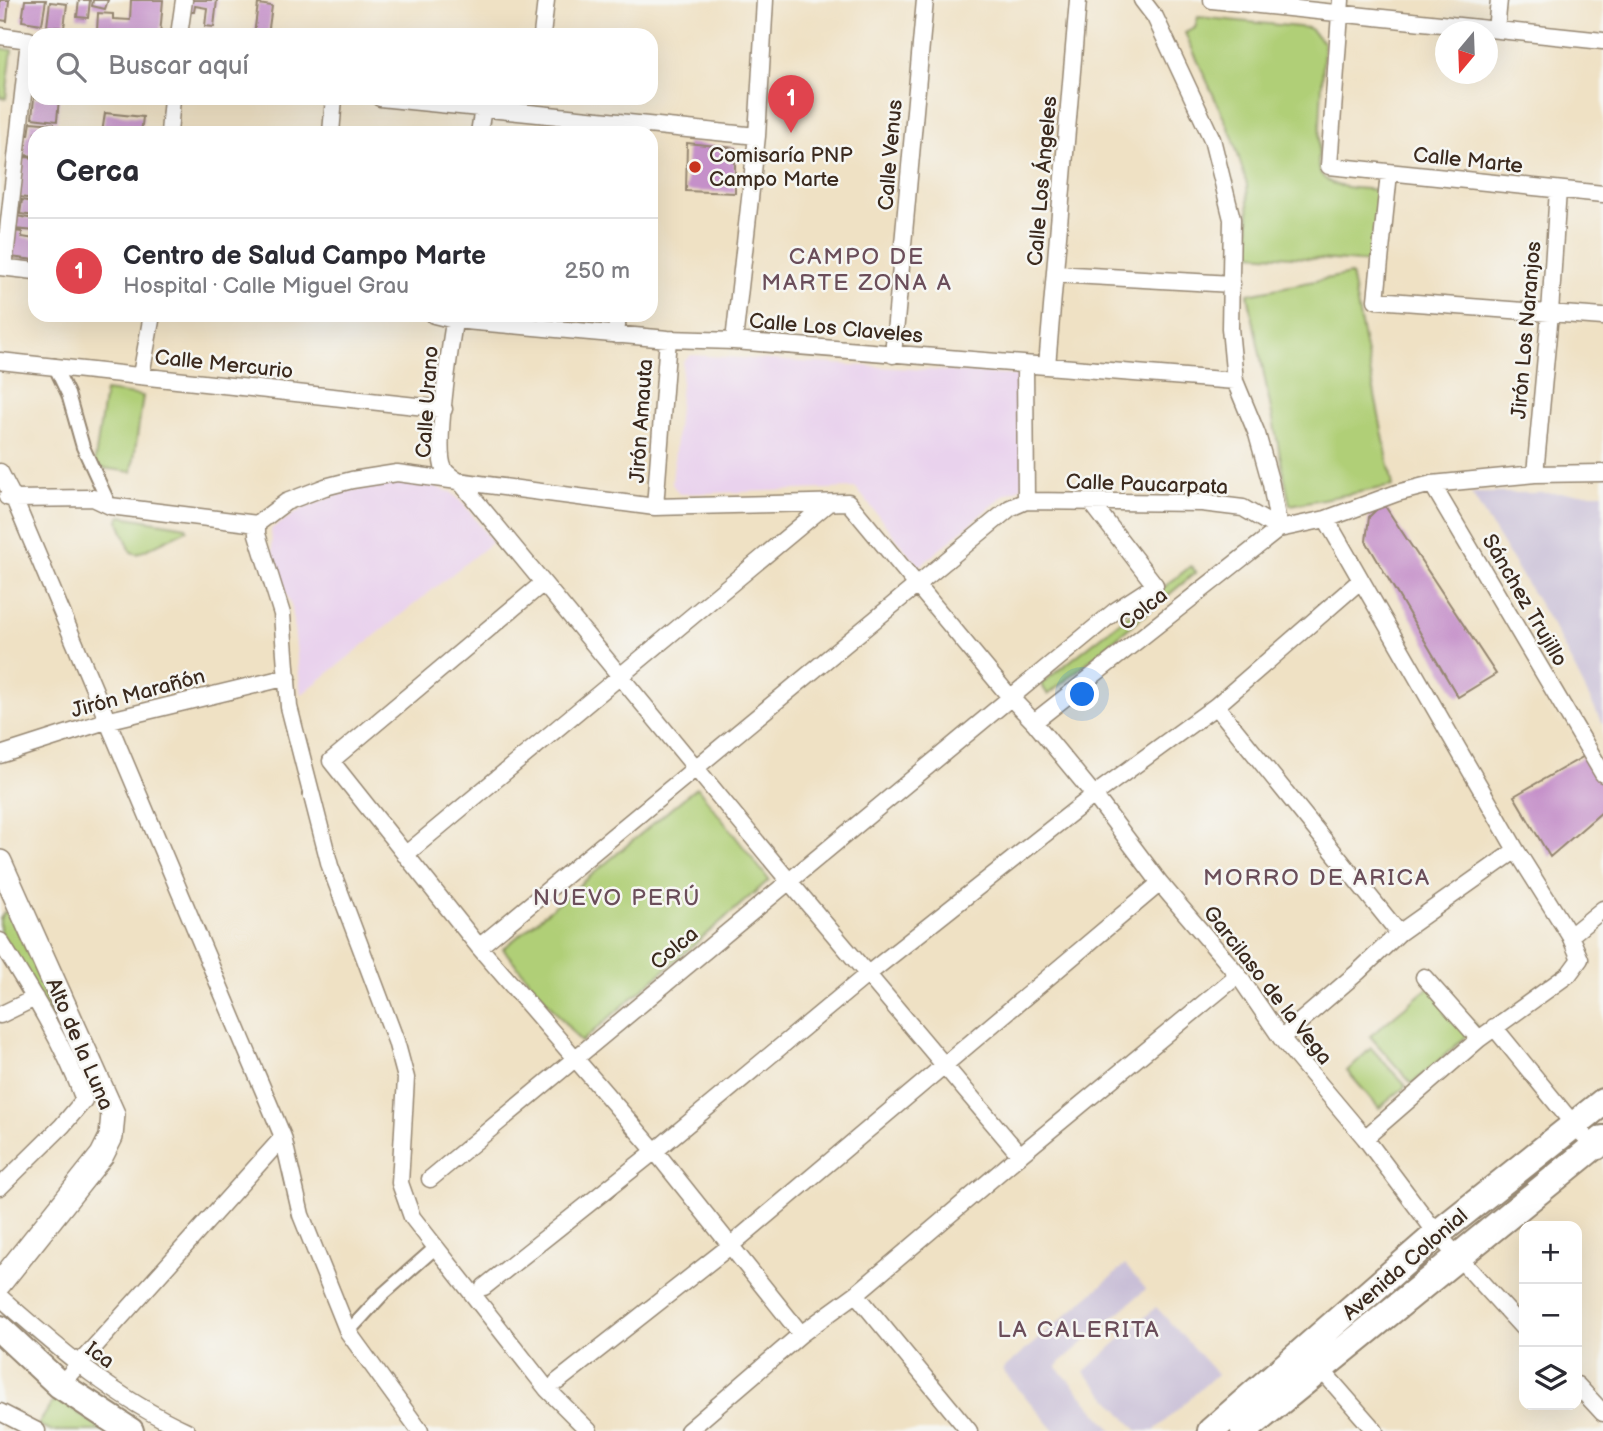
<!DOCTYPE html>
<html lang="es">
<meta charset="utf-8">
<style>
body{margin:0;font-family:"Balsamiq Sans",sans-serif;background:#f2f2f3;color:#2b2b33}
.controls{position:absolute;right:21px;bottom:21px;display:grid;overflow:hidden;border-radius:14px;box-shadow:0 7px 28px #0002}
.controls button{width:63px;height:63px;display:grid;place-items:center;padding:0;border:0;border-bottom:2px solid #e1e1e2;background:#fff;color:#2b2b33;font:35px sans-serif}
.compass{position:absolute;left:1435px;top:21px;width:63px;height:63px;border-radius:50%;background:#fff;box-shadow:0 7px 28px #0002;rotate:199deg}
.you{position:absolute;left:1083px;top:695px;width:24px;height:24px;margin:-18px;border:5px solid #fff;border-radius:50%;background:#1a73e8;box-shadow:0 0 0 10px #1a73e833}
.badge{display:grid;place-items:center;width:46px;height:46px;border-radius:50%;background:#db2777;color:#fff;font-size:23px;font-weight:700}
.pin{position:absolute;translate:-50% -58px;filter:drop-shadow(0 2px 4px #0008)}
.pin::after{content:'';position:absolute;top:37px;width:24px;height:21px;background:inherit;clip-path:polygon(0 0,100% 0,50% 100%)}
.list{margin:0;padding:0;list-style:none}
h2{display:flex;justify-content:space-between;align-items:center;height:91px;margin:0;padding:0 28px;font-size:30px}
h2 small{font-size:23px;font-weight:400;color:#7c7c81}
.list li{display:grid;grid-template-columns:46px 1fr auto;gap:21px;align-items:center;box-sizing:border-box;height:105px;padding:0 28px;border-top:2px solid #e1e1e2}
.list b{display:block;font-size:26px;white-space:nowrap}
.list p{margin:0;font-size:23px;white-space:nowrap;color:#7c7c81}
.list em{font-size:23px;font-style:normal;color:#7c7c81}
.icon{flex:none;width:38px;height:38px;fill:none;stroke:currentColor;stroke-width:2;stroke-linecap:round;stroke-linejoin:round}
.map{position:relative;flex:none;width:1603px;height:1431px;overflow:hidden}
.search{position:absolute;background:#fff;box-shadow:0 7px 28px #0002;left:28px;top:28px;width:630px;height:77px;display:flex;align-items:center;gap:18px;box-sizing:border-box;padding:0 24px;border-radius:21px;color:#7c7c81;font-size:26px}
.panel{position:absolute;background:#fff;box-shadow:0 7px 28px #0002;left:28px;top:126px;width:630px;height:196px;border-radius:21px}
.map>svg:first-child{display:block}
</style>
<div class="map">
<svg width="1603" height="1431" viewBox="0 0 1603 1431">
<rect width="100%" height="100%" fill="#f6f6f2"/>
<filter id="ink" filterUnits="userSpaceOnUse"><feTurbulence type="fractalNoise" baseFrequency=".0143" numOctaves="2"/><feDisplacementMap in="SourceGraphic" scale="14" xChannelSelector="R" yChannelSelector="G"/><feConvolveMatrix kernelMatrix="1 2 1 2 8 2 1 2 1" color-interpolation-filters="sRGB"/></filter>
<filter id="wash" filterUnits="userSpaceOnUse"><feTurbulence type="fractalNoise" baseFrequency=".00686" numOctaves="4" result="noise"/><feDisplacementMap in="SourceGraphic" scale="28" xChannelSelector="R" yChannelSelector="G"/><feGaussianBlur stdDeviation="1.57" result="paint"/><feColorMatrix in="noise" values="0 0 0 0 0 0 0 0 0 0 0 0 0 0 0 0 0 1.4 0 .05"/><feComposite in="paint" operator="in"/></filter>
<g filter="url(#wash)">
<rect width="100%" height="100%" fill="#efe1c4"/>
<path fill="#e9d2ed" d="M 691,355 L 1024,376 L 1022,487 L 1004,495 L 919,567 L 856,488 L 679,494 L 672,484 L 683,362 Z
M 402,481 L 420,482 L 451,492 L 464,504 L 492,542 L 301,695 L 292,608 L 273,560 L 271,529 L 302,509 L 344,492 Z"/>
<path fill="#c9bfd7" d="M 1471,493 L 1603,493 L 1603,725 L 1555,630 Z
M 1125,1265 L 1146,1289 L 1056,1366 L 1113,1431 L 1055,1431 L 1002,1370 Z
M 1156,1307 L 1217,1374 L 1154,1431 L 1138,1431 L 1084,1372 Z"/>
<path fill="#b0cf77" stroke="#767c4a" stroke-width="2" d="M 1198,17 L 1309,28 L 1324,43 L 1318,166 C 1323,191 1356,187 1378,190 L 1373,263 L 1251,254 L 1247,185 L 1233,138 L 1185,33 L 1195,28 Z
M 0,48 L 12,50 L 6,98 L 0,97 Z
M 1351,274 L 1393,486 L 1290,505 L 1248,294 Z
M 105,391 L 143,396 L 132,472 L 94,467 Z
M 121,516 L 186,527 L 187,530 L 137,554 L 131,552 L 118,520 Z
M 1191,566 L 1196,572 L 1048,695 L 1041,684 Z
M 697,787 L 769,880 L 581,1042 L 503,949 Z
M 5,911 L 12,919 L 87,1075 L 80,1078 L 27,974 L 0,931 L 0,919 Z
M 1435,982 L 1477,1027 L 1412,1084 L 1370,1036 Z
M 1371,1048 L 1406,1086 L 1379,1108 L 1347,1071 Z
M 1573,1142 L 1576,1147 L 1459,1243 L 1455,1239 Z
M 56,1397 L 103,1431 L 52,1431 L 38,1425 Z"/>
<g id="blocks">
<path fill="#c590c9" d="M 0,0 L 9,0 L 7,21 L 0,20 Z
M 25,0 L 46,0 L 42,24 L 22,21 Z
M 79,0 L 90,0 L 88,18 L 77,17 Z
M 93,0 L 108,0 L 105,9 L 92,6 Z
M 131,0 L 163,0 L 160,35 L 97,32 L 98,13 L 113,14 L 113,19 L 130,20 Z
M 189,0 L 217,0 L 214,27 L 205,26 L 207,8 L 195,6 L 194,12 L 188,12 Z
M 50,2 L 67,4 L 64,28 L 47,26 Z
M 258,4 L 272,6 L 268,35 L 254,35 Z
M 34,98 L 59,98 L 57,121 L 32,118 Z
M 105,113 L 143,117 L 141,133 L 102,133 Z
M 31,122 L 54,124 L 53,133 L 35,133 L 35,156 L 24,155 L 26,135 L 29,135 Z
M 687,143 L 735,148 L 735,193 L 686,191 Z
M 24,157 L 35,158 L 35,199 L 19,197 Z
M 22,200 L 35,202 L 35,216 L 20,214 Z
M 16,216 L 35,219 L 35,231 L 14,229 Z
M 13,231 L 22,232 L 22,237 L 35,239 L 35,260 L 10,257 Z
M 1383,503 L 1496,674 L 1458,697 L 1366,541 L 1369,517 Z
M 1588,754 L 1603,778 L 1603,811 L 1550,857 L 1514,796 Z"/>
</g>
</g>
<g filter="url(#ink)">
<use href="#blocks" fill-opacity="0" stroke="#958671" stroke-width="2"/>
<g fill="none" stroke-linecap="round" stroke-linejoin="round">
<defs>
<path id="pedestrian" d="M 54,365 L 68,394 L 83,447 L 110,506
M 348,1332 L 382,1295 L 435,1248"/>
<path id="minor" d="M 1212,0 L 1603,41
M 1341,0 L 1329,166 L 1603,194
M 1496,30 L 1499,0
M 179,35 L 184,0
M 542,35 L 546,0
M 0,36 L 29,40 L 4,267
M 380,98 L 757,136
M 169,133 L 172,98
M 331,133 L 334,98
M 479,133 L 483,108
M 1389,173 L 1376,300 L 1603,317
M 0,267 L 35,271
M 1055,274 L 1232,284
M 434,315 L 454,320 L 668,339 L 734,341 L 1235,381
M 455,315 C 451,341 434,450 444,469 C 447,475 455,479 461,483 L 788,880 L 1020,1155
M 616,335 L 618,315
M 734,341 L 757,136 L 765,0
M 893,355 L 925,0
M 0,361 L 444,409
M 1025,365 L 1026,501
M 1047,366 L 1078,0
M 141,375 L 152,315
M 0,472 L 14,499 L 283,1137 L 301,1215 L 348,1332 L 420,1431
M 1535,474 L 1550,313 L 1558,190
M 1432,484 L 1603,774
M 7,497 L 14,499 L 93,498 L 110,506 L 257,524
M 655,507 L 668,339
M 1326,519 L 1516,850 L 1570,936 L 1580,959 L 1569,974 L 1479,1039 L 1365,1138
M 543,583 L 331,761 L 479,947 L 655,1151 L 801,1334
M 1216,706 L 1399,933
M 1034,722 L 1279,529 L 1271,484 L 1257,434 L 1235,381 L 1230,328 L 1232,219 L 1212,139 L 1155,17 L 1142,0
M 0,755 L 106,721 L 288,677
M 405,855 L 827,504
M 1570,936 L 1603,909
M 0,941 C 31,991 64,1044 84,1100 L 62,1126 L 0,1187
M 479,947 L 1010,508 L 1026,501 L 1202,503 L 1243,508 L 1279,529 L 1326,519 L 1397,493 L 1432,484 L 1535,474 L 1603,473
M 1424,977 L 1479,1039
M 0,1015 L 35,998
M 1494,1027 L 1574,1125 L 1599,1151
M 1281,1038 L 1358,972 L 1399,933 L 1516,850
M 430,1179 L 1115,611 L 1155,585 L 1091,502
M 484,1287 L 655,1151 L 868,974 L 1094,795 L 1216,706 L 1361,580
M 856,1294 L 969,1431
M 0,1297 C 59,1349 114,1398 187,1431
M 1315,1366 L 1320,1368 L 1375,1431
M 557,1382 L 730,1246 L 1160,883
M 60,1385 L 283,1137
M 1577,1385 L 1603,1413
M 0,1412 L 37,1431
M 589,1431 L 547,1389 L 412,1217 L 400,1183 L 406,1078 L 396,1041 L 330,866 L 289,707 L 282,614 L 257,534 L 257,524 L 286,502 L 325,487 L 352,480 L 397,473 L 655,507 L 848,502 L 1010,697 L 1034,722 L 1094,795 L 1160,883 L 1238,975 L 1281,1038 L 1365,1138 L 1437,1234 L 1524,1329
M 688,1431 L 801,1334 L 856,1294 L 1020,1155 L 1238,975"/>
<path id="secondary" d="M 0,862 L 113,1114 L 111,1137 L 102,1155 L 0,1283"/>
<path id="primary" d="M 0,1329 L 60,1385 L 130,1431
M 1211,1431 L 1437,1234 L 1603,1102
M 1244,1431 L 1603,1139"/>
</defs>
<use href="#pedestrian" stroke="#958671" stroke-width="16"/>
<use href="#minor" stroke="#958671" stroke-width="19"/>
<use href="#secondary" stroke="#958671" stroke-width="26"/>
<use href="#primary" stroke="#958671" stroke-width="30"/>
<use href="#pedestrian" stroke="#fff" stroke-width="12"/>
<use href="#minor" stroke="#fff" stroke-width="16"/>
<use href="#secondary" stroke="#fff" stroke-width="23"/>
<use href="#primary" stroke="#fff" stroke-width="26"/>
</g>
</g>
<circle fill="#c8321e" stroke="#f6f6f2" stroke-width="2.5" cx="695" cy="167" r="7"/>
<g text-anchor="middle" stroke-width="5" stroke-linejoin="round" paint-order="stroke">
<g font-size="21" fill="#3b2a1e" stroke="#f6f6f2" text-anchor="start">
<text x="709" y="162">Comisaría PNP<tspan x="709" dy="24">Campo Marte</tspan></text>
</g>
<g font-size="21" fill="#3b2a1e" stroke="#f6f6f2">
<text transform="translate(890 155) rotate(-85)" y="7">Calle Venus</text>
<text transform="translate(1468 160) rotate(6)" y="7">Calle Marte</text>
<text transform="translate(1042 181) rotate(-85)" y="7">Calle Los Ángeles</text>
<text transform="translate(836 328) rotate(5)" y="7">Calle Los Claveles</text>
<text transform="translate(1526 330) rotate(-85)" y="7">Jirón Los Naranjos</text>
<text transform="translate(224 364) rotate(6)" y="7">Calle Mercurio</text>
<text transform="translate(427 402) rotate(-86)" y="7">Calle Urano</text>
<text transform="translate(641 421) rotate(-86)" y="7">Jirón Amauta</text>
<text transform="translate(1147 484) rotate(2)" y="7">Calle Paucarpata</text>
<text transform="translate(1525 600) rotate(60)" y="7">Sánchez Trujillo</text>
<text transform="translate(1143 609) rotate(-38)" y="7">Colca</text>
<text transform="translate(138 693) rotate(-15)" y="7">Jirón Marañón</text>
<text transform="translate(674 948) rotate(-40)" y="7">Colca</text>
<text transform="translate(1268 985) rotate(52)" y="7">Garcilaso de la Vega</text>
<text transform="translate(80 1044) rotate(67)" y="7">Alto de la Luna</text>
<text transform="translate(1405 1264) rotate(-41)" y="7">Avenida Colonial</text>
<text transform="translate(100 1355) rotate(36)" y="7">Ica</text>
</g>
<g font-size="23" letter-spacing="2" fill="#6b4e5a" stroke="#f6f6f2">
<text x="857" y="264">CAMPO DE<tspan x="857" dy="26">MARTE ZONA A</tspan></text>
<text x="1317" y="885">MORRO DE ARICA</text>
<text x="617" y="905">NUEVO PERÚ</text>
<text x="1079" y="1337">LA CALERITA</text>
</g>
</g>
</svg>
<div class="controls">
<button>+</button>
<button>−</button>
<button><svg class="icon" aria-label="layers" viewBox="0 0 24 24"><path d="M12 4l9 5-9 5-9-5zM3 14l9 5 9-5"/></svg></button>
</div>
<svg class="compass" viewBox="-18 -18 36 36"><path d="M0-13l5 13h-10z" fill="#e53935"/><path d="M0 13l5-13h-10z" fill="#7c7c81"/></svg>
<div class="you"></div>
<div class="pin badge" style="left:791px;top:133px;background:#e0444e">1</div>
<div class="search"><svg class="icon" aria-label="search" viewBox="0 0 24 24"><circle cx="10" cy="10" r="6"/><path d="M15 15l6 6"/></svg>Buscar aquí</div>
<section class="panel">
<h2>Cerca<small></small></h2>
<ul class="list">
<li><span class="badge" style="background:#e0444e">1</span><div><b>Centro de Salud Campo Marte</b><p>Hospital · Calle Miguel Grau</p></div><em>250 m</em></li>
</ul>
</section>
</div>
